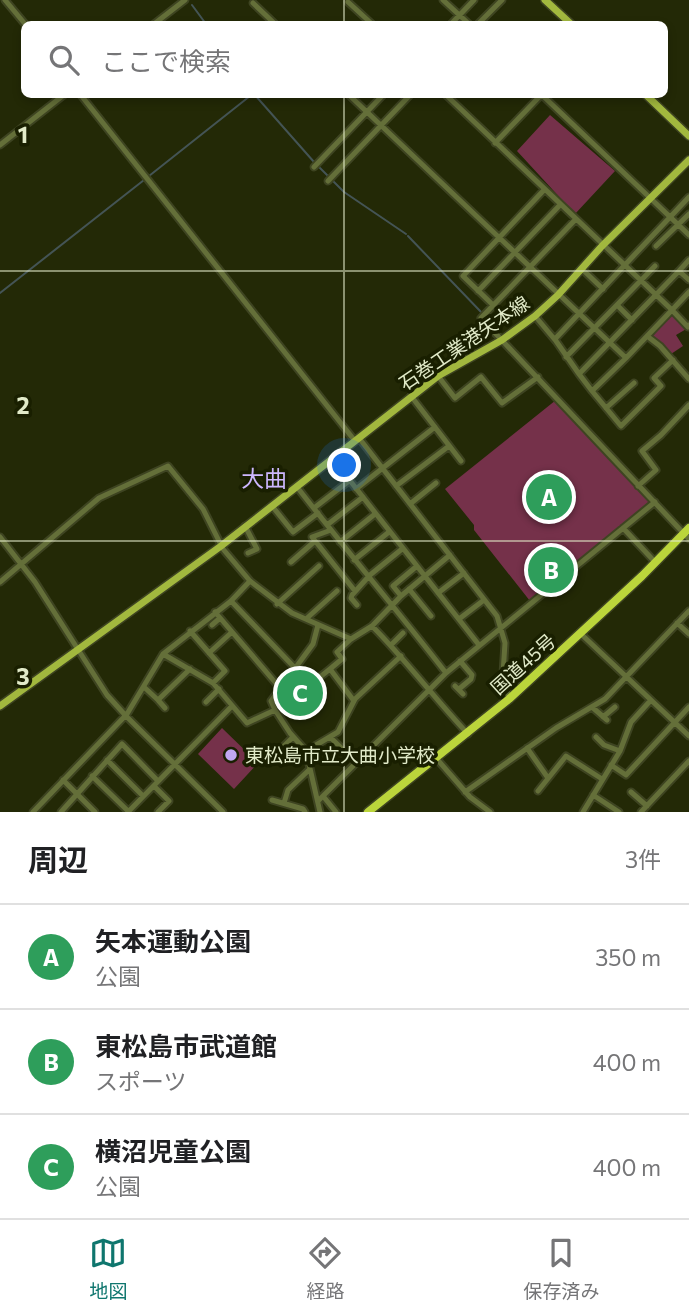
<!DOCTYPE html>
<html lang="ja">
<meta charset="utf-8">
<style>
body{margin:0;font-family:Commissioner,"Noto Sans JP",sans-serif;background:#f2f2f2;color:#202124}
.you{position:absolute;left:345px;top:466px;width:24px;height:24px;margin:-18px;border:5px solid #fff;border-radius:50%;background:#1a73e8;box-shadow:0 0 0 10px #1a73e833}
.badge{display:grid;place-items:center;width:46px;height:46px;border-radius:50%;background:#0f766e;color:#fff;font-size:23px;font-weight:700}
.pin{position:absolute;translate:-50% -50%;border:4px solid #fff;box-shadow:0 2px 7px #0006}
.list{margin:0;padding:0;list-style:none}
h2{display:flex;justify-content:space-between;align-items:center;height:91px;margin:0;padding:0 28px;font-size:30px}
h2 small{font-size:23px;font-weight:400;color:#757577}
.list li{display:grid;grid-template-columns:46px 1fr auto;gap:21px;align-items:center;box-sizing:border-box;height:105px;padding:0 28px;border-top:2px solid #e0e0e0}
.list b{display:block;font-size:26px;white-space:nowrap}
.list p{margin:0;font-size:23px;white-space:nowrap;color:#757577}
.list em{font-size:23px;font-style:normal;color:#757577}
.icon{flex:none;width:38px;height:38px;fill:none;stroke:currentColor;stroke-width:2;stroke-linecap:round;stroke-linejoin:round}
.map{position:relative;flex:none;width:689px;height:812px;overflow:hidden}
.search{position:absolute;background:#fff;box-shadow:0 4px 10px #0003;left:21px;right:21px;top:21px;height:77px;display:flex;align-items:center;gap:18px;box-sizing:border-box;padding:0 24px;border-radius:10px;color:#757577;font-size:26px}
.sheet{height:406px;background:#fff}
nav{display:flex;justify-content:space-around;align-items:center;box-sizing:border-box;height:98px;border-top:2px solid #e0e0e0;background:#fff;font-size:19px;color:#757577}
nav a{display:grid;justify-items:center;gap:4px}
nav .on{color:#0f766e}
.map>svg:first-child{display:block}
</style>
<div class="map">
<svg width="689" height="812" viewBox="0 0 689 812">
<rect width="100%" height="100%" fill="#232906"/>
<path fill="#75314a" d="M 550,115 L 615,171 L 575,214 L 517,151 Z
M 670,314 L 688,328 L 676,335 L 683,346 L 671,354 L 652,337 Z
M 556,400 L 652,502 L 530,601 L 474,530 L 474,525 L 445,489 Z
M 306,678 L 321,695 L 312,703 L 309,700 L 298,709 L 279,692 L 293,679 L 298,685 Z
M 222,728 L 258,763 L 234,789 L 198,754 Z"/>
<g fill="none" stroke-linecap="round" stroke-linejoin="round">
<path stroke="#445455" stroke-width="2" d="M 192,5 L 206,24
M 254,94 L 314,162
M 319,167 L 328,176
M 149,176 L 250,96
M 333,181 L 344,192 L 406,234
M 408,236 L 482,313
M 0,293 L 144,180
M 489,321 L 497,329"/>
<defs>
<path id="minor" d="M 5,0 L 25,24
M 443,0 L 469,24
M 348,2 L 372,24
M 253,3 L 275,24
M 154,24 L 185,0
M 451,24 L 474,0
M 478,24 L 502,0
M 80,94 L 355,441
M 348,94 L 626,358 L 672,310 L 445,94
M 541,94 L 689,235
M 495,143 L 542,94
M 0,145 L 65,94
M 314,167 L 384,94
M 328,181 L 411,94
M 575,220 L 481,318 L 689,539
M 656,246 L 689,214
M 582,269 L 603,289
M 679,271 L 689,260
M 478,291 L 559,206
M 689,292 L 672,310 L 688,327 L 689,325
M 493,305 L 463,276 L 544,190
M 617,305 L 632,320
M 535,316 L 556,341 L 579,374 L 679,271 L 689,280
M 647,336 L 660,346 L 689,379
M 555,339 L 689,197
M 566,357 L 655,266
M 579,374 L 592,391 L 626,358
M 438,376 L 455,398 L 481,377 L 502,403 L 538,377
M 592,391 L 621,426 L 661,386 L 654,378 L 673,360
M 411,396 L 461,461
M 606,408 L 634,383
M 359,438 L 497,616 L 505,643 L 503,674 L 509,699
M 333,459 L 479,645
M 396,486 L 449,446
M 638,486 L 656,470 L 642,451 L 661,435 L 689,405
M 297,487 C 346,550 397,610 446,673
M 356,489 L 435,427
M 410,504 L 436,483
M 272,506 L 293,532 L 318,513
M 314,508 L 349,481
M 327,525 L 363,497
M 245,526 L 257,549 L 248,553
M 623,528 L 656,563
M 331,530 L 312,537 L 355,591
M 0,537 L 35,582 L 107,695 L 126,716 L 223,812
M 340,542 L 375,514
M 354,560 L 389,532
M 291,562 L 315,541
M 0,582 L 99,498 L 168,466 L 203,509 L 223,549 L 250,581 L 292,613 L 351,639 L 372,626 C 406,660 434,698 468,734
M 409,589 L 431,616
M 438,593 L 464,573
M 401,596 L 393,586 L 417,566
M 231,601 L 294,667
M 277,604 L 319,566
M 357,605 L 351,598 L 352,595 L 370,575 L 402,549
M 215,612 L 280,688
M 306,619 L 337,591
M 459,619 L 484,600
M 677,623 L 689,634
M 212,625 L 220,618
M 318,625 L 313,644 L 271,701 L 275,710 L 290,733 L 306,751 L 320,812
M 372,626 L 401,596 L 450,555
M 190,631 L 225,671 L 213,683
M 580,633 L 689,736
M 351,639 L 337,652 L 342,659 L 330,669 L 354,701
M 391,645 L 403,633
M 209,653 L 232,632
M 163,654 L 213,683 L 247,723 L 275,710
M 320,677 L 330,669
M 455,686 L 463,694
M 144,687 L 158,700 L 190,669
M 459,689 L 471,679 L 472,675 L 460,661
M 158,700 L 165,708
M 206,702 L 219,689
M 592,707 L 607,720
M 603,717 L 615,707
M 330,737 L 357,763
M 596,737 L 604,745 L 620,751
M 527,748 L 548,778
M 306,751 L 338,732 L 355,699 L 401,656
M 277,753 L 293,737
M 436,758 L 470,797 L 490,812
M 107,760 L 143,796
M 611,765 L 626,775 L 689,707
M 92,776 L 128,811
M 63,780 L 95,812
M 154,786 L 169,801 L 158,812
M 538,791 L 566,756 L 602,779
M 465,792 L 556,728 L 605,699 L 689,611
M 631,792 L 647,806
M 593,795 L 619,812
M 323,796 L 336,812
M 272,800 L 303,809 L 305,812
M 318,801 L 446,673 L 655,502
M 284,803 L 288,790 L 310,769
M 33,812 L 127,714 L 163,654 L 231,601 L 250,581
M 61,812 L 122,744 L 158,781
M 128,812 L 232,706
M 583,812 L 620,751 L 631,722 L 651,700
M 641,812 L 689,761"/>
<path id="major" d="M 545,0 L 571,24
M 645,94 L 689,136
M 0,706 L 221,546 L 438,376 L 502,340 L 535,316 L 558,295 L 602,246 L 689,160"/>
<path id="highway" d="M 368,812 L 509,699 L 642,576 L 689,528"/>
</defs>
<use href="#minor" stroke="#3e4421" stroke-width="9"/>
<use href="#major" stroke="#3e4421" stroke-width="10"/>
<use href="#highway" stroke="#3e4421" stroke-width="11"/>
<use href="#minor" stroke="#646f39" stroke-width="5"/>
<use href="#major" stroke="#a2b83e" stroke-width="7"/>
<use href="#highway" stroke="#bbd53b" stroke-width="8"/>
</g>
<path fill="none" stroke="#e1eac8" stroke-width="2" stroke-opacity="0.55" d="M 344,0 L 344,24M 344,94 L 344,812M 0,271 L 689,271M 0,541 L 689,541"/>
<circle fill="#c1a8f3" stroke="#191f00" stroke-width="2.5" cx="231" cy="755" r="7"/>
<g text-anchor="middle" stroke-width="7" stroke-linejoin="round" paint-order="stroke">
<g font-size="19" fill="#e1eac8" stroke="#191f00">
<text transform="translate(464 343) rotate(-34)" y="7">石巻工業港矢本線</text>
<text transform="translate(523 664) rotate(-42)" y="7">国道45号</text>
</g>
<g font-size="19" fill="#e1eac8" stroke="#191f00" text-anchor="start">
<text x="245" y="762">東松島市立大曲小学校</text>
</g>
<g font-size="23" fill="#cdb7fd" stroke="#191f00">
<text x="264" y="487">大曲</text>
</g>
</g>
<g font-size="23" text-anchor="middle" font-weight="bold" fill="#e1eac8" stroke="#191f00" stroke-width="7" stroke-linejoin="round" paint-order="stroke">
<text x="23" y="143">1</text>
<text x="23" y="414">2</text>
<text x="23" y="685">3</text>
</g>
</svg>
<div class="you"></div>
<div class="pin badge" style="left:549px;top:497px;background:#2e9e5b">A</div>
<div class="pin badge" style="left:551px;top:570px;background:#2e9e5b">B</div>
<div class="pin badge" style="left:300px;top:693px;background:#2e9e5b">C</div>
<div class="search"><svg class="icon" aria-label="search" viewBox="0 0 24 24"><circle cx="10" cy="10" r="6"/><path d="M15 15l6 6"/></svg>ここで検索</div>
</div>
<section class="sheet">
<h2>周辺<small>3件</small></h2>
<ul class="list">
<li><span class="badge" style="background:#2e9e5b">A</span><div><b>矢本運動公園</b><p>公園</p></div><em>350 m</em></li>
<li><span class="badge" style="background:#2e9e5b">B</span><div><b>東松島市武道館</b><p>スポーツ</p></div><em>400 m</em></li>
<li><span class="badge" style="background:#2e9e5b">C</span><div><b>横沼児童公園</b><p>公園</p></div><em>400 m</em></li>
</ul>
</section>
<nav>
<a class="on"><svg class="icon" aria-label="map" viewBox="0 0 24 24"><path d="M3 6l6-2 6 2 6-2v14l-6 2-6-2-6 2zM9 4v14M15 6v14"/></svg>地図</a>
<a><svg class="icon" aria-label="directions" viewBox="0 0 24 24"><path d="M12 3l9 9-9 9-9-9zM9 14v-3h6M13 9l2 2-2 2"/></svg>経路</a>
<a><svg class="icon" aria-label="saved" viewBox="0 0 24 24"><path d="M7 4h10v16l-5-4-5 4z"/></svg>保存済み</a>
</nav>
